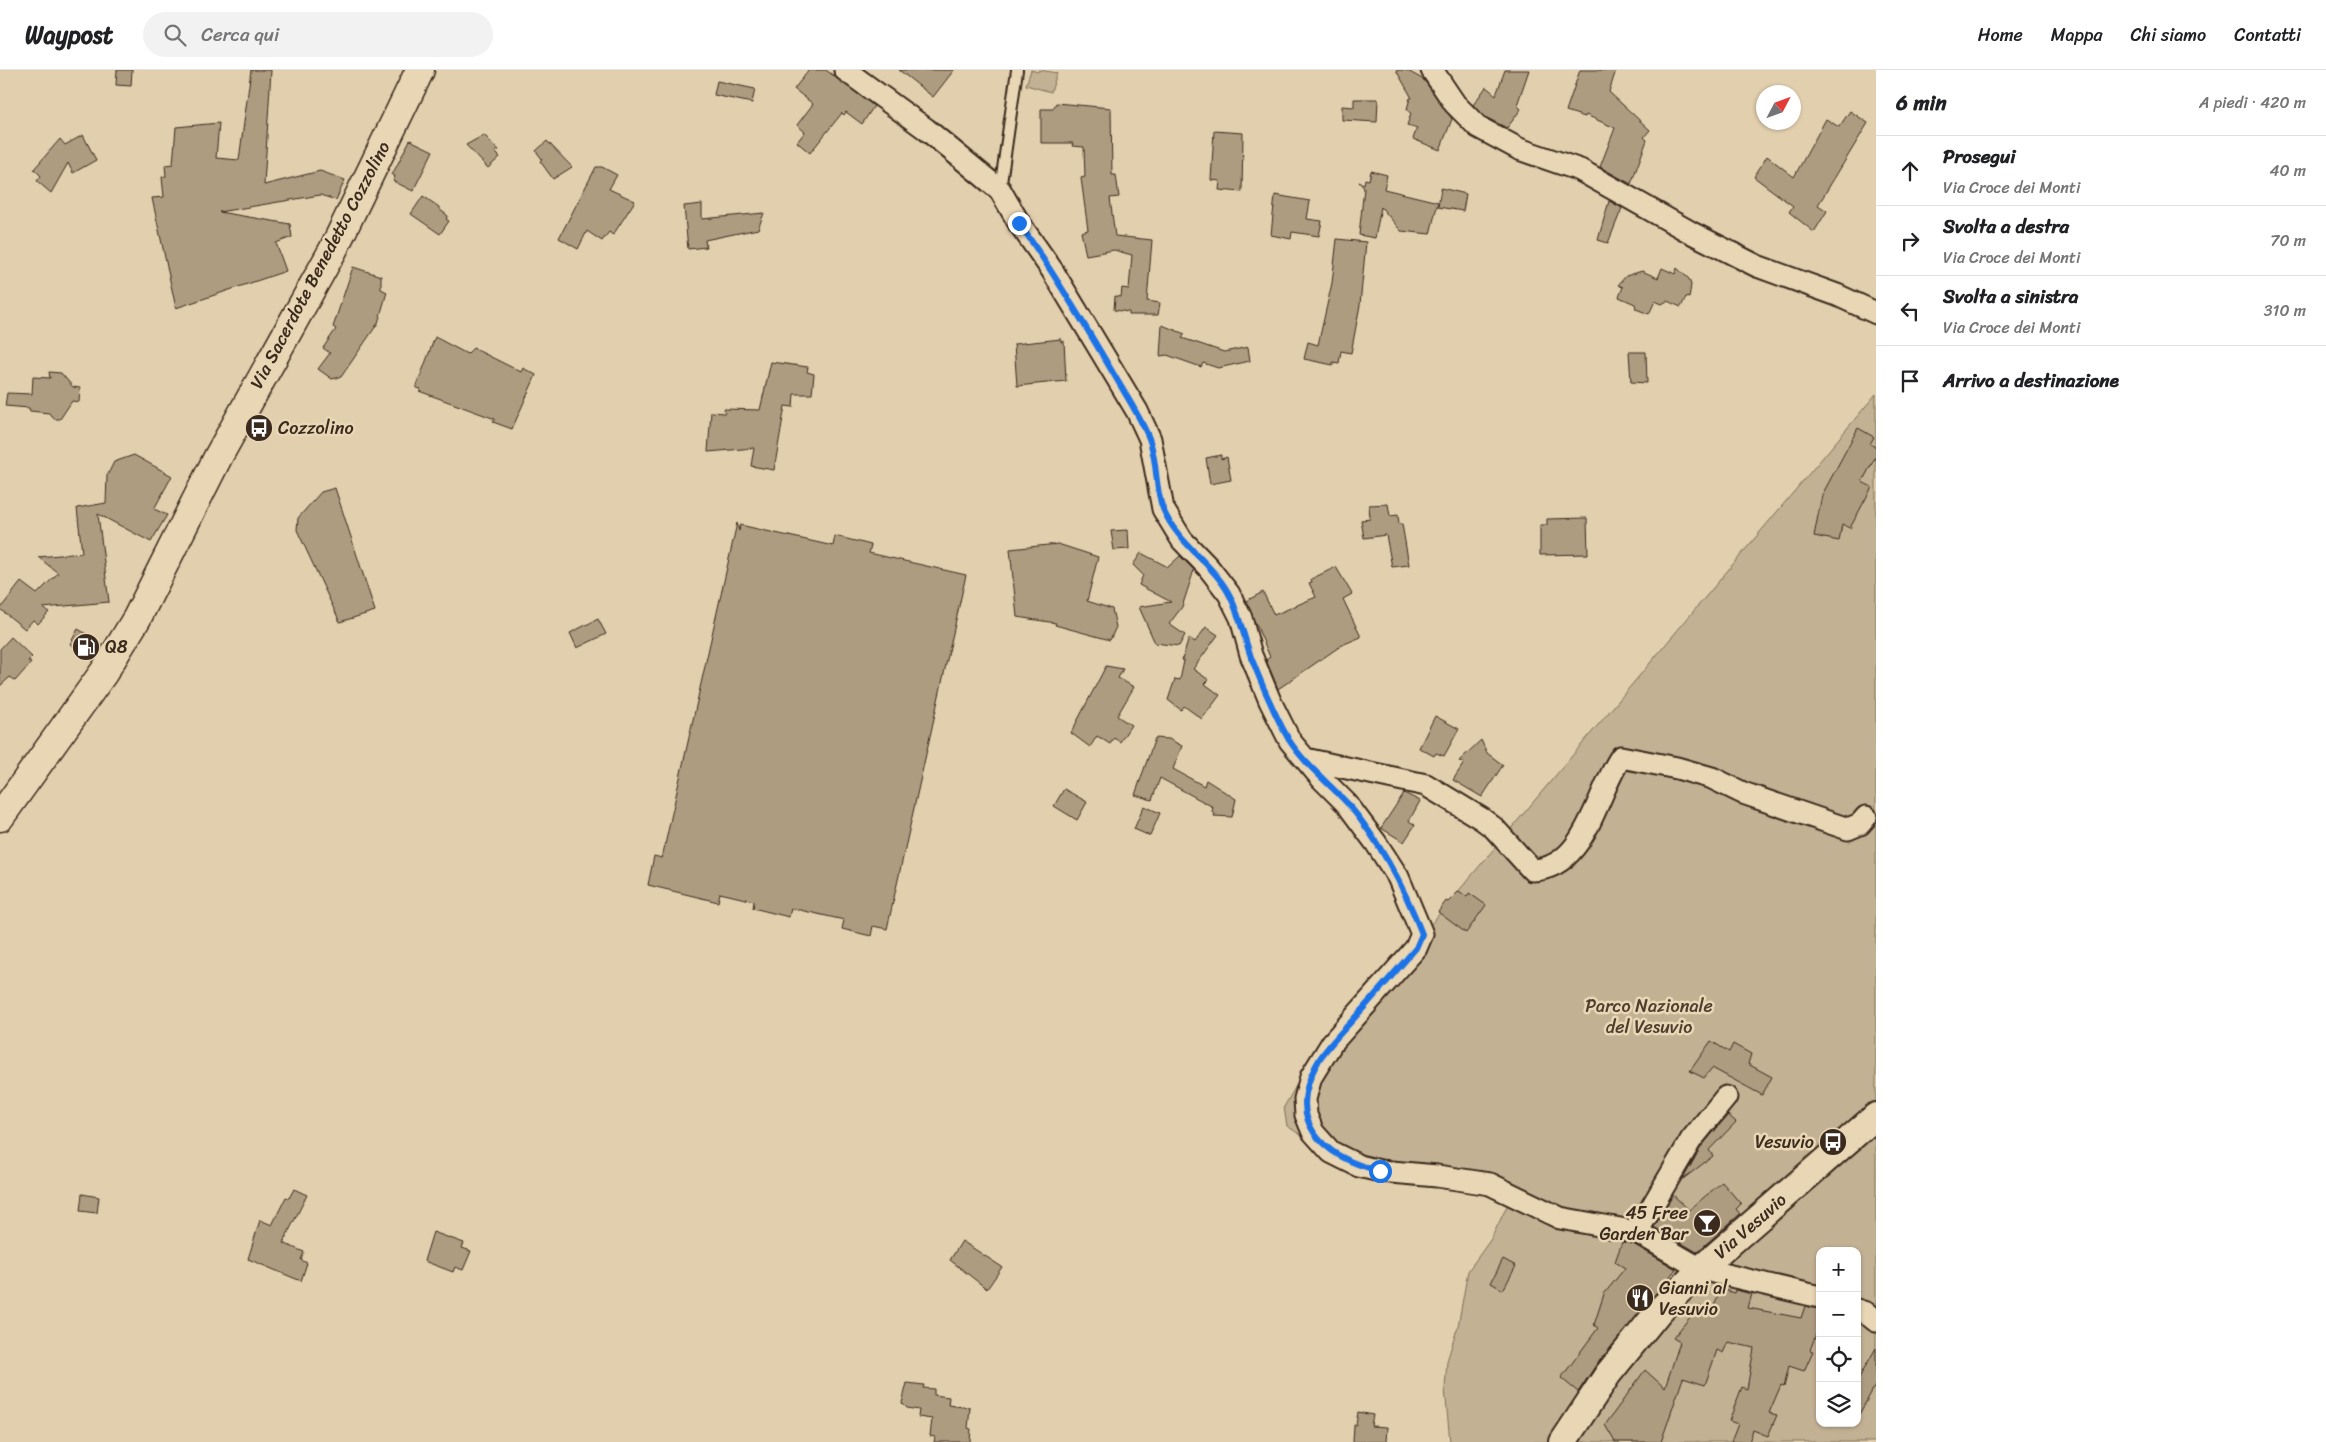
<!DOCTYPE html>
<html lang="it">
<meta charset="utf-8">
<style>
body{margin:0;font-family:Sriracha,sans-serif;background:#f2f2f2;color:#202124}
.controls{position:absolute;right:15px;bottom:15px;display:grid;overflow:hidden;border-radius:10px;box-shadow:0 1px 4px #0004}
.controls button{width:45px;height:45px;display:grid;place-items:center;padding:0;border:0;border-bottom:1px solid #e0e0e0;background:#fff;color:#202124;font:25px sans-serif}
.compass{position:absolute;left:1756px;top:15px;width:45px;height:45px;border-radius:50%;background:#fff;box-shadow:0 1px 4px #0004;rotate:49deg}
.stop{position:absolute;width:15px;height:15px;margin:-11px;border:4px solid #1a73e8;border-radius:50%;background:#fff}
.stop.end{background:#1a73e8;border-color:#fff;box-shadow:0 1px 5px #0008}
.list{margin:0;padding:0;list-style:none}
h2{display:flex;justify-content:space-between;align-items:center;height:65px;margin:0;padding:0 20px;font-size:21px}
h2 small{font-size:16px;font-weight:400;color:#757577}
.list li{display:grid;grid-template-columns:32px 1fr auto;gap:15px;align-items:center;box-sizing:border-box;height:70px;padding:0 20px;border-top:1px solid #e0e0e0}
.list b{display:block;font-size:19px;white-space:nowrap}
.list p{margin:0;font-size:16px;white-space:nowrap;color:#757577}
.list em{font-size:16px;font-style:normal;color:#757577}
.icon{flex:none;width:28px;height:28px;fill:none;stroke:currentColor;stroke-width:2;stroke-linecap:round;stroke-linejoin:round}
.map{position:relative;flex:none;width:1876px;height:1372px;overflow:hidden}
header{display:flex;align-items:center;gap:30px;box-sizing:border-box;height:70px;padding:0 25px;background:#fff;border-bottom:1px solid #e0e0e0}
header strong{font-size:24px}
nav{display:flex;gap:28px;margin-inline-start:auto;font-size:18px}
.search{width:350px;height:45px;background:#f2f2f2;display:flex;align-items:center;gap:12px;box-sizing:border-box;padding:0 18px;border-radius:28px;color:#757577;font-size:19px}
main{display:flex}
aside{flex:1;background:#fff}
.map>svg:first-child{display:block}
</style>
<header>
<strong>Waypost</strong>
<div class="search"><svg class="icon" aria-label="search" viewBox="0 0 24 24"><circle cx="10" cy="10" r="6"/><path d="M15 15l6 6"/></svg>Cerca qui</div>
<nav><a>Home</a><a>Mappa</a><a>Chi siamo</a><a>Contatti</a></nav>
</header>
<main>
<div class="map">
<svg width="1876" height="1372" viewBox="0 0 1876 1372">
<rect width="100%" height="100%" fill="#e2cfae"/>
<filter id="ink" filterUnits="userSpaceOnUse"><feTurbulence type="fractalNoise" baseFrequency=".02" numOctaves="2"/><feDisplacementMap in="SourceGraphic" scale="10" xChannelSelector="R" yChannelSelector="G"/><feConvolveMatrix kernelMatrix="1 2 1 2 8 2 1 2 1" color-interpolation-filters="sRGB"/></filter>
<g filter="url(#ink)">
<path fill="#c3b194" stroke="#7f6e59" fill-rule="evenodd" d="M 1031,0 L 1038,2 L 1039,0 L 1057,3 L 1051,22 L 1026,15 Z
M 1876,324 L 1876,1372 L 1450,1372 L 1445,1319 L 1447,1291 L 1458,1256 L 1468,1201 L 1491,1169 L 1512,1126 L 1388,1105 L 1312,1072 L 1287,1056 L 1284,1037 L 1308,995 L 1425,861 ZM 1820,1181 L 1857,1181 L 1857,1353 L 1820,1353 Z"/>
<path fill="#ae9c81" stroke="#3b2a1e" d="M 117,0 L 132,0 L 131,16 L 116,15 Z
M 251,0 L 271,0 L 264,115 L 320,101 L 345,110 L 336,130 L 320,125 L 219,142 L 290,154 L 292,167 L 276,173 L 286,201 L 176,238 L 152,128 L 164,127 L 162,107 L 166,106 L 165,95 L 173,94 L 176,57 L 219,53 L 216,88 L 239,90 Z
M 809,0 L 826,0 L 874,36 L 862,54 L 846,42 L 844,45 L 842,43 L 810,83 L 797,72 L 805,62 L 797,55 L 813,34 L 794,19 Z
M 899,0 L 954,0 L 933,27 Z
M 1396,0 L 1406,0 L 1424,10 L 1452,49 L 1440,80 L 1413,69 L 1417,58 L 1407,55 L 1411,44 L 1407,39 L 1410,28 L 1412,28 Z
M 1505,0 L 1529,0 L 1517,35 L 1521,39 L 1507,58 L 1487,48 L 1473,35 L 1486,17 L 1496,25 Z
M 1580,0 L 1616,0 L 1609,22 L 1650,60 L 1644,67 L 1647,70 L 1631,114 L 1600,97 L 1615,58 L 1586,45 L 1585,47 L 1566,41 Z
M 717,11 L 755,19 L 752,33 L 714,25 Z
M 1354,29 L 1378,29 L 1377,52 L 1342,50 L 1342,36 L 1354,37 Z
M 1056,33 L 1111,38 L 1112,105 L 1116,105 L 1119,127 L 1110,128 L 1115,166 L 1152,170 L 1147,231 L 1160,233 L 1158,245 L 1129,245 L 1129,242 L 1114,240 L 1115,226 L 1121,227 L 1122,218 L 1129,219 L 1132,185 L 1114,180 L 1086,185 L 1081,162 L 1088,160 L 1081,108 L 1085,107 L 1084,77 L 1072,76 L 1073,73 L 1041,73 L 1041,39 L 1053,39 Z
M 1850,41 L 1868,53 L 1818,135 L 1827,141 L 1814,162 L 1789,142 L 1793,136 L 1754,107 L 1767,86 L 1794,107 L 1826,49 L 1839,57 Z
M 1214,61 L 1243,63 L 1242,122 L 1219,120 L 1220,111 L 1211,110 Z
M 83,65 L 96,90 L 73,103 L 68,93 L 51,123 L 37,111 L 41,106 L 34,99 L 60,69 L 65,75 Z
M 484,65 L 499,80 L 495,82 L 500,87 L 488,98 L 466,75 Z
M 410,70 L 433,81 L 413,121 L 393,111 L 395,106 L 392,105 Z
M 547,71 L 572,97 L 553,109 L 540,91 L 542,89 L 536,81 Z
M 596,97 L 602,97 L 617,105 L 609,119 L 635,131 L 613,165 L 609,162 L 602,171 L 587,161 L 578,179 L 559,168 Z
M 1371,101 L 1387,105 L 1384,119 L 1438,132 L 1430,164 L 1401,161 L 1381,137 L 1375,168 L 1359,165 L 1364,118 L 1359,112 L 1364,114 L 1365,109 L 1369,110 Z
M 1441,118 L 1466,124 L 1463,141 L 1438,137 Z
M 1275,125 L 1310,131 L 1307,149 L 1322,151 L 1319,166 L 1292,162 L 1291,169 L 1271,165 Z
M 423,126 L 439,137 L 439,139 L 448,146 L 446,149 L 449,151 L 440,164 L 411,144 Z
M 1609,131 L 1622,138 L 1608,173 L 1598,170 Z
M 702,134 L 702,149 L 764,143 L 758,159 L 705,170 L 706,177 L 688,179 L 684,136 Z
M 1337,169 L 1366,172 L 1360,235 L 1351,283 L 1341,281 L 1339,293 L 1333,292 L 1333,295 L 1304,289 L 1308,272 L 1318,275 L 1332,213 Z
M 353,197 L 381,206 L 381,219 L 387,222 L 378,253 L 341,307 L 332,309 L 318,299 L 330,283 L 323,278 L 336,259 L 333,257 Z
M 1662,198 L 1675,204 L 1677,198 L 1689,209 L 1691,215 L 1689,228 L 1686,227 L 1681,237 L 1667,231 L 1662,234 L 1655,231 L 1649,244 L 1636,239 L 1635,234 L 1619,227 L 1623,217 L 1618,215 L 1626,206 L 1642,201 L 1658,208 Z
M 1162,255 L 1185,264 L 1182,268 L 1224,282 L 1248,277 L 1250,291 L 1218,298 L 1203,293 L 1201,297 L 1167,285 L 1160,286 Z
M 435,267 L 467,284 L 473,278 L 521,302 L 523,298 L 536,305 L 512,359 L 493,352 L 495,349 L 419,321 L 421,319 L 416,318 Z
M 1061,269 L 1061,272 L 1064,271 L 1066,311 L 1017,316 L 1014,274 Z
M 1629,282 L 1646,282 L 1647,313 L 1631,312 Z
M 771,292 L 808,297 L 807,302 L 814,304 L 812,324 L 794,324 L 793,337 L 785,336 L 774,400 L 751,396 L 754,378 L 708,382 L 711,342 L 725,343 L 724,339 L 760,340 Z
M 49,302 L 61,303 L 73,317 L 80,318 L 79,332 L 72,331 L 60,349 L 54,349 L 49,343 L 30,341 L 29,338 L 5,336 L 7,323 L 32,324 L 33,307 L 50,308 Z
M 1858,358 L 1874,367 L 1870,374 L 1876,377 L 1876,386 L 1862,412 L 1872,417 L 1850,458 L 1842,454 L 1839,471 L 1814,466 L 1822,425 Z
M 134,385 L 172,406 L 154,439 L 167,445 L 151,472 L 98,444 L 109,532 L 43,538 L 49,542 L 38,554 L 33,550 L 25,559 L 0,539 L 21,512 L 37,524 L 58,503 L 38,487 L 82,483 L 77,438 L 106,433 L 107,406 L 114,392 Z
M 1221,385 L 1221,389 L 1227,387 L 1231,410 L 1210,414 L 1206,388 Z
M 335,418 L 375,541 L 340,552 L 297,460 L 298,448 L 321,422 Z
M 1388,434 L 1390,446 L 1398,445 L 1399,454 L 1402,454 L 1409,495 L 1392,497 L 1386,465 L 1364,468 L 1361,450 L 1370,449 L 1369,435 Z
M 1587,448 L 1588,484 L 1540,485 L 1540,455 L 1547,455 L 1547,449 Z
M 737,453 L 739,461 L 740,455 L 833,476 L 835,466 L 871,475 L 869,483 L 966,505 L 887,859 L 873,856 L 871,866 L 842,859 L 844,850 L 791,838 L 789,847 L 753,838 L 754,831 L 720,823 L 718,832 L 648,815 L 654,786 L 662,788 Z
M 1128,460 L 1129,479 L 1114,480 L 1111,461 Z
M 1058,474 L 1098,487 L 1087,531 L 1112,539 L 1116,557 L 1110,570 L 1055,555 L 1056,553 L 1017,547 L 1010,479 Z
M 1141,483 L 1168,497 L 1180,486 L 1194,500 L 1182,537 L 1169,554 L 1185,565 L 1179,576 L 1155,573 L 1139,537 L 1171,532 L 1139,515 L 1143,505 L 1133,495 Z
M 1336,497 L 1352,524 L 1343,529 L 1361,567 L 1342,575 L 1278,619 L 1266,590 L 1270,587 L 1246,531 L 1263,522 L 1274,545 L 1316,527 L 1309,513 L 1312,512 L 1311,509 Z
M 598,549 L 606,564 L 577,578 L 570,563 Z
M 1206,557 L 1218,565 L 1193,599 L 1209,610 L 1205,614 L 1220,625 L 1202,649 L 1184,636 L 1181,640 L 1168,630 L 1175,609 L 1180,610 L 1184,591 L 1182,590 L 1189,568 L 1195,572 Z
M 78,559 L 95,569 L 86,584 L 70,574 Z
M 11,567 L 32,587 L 28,591 L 31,593 L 15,611 L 10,607 L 0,616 L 0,579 Z
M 1106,596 L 1123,599 L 1118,608 L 1134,617 L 1117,646 L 1131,655 L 1120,672 L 1114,668 L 1110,674 L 1097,666 L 1090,677 L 1071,663 Z
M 1435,646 L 1459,659 L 1444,686 L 1436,683 L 1434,686 L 1419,678 Z
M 1155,668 L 1169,669 L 1182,676 L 1173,699 L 1204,716 L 1206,710 L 1236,729 L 1232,747 L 1214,746 L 1215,743 L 1212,742 L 1213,737 L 1160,708 L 1152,730 L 1135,725 Z
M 1481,670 L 1487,683 L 1503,695 L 1482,727 L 1453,710 L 1464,693 L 1459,691 Z
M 1064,719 L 1087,732 L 1077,750 L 1054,736 Z
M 1404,723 L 1420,731 L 1409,751 L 1415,755 L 1404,772 L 1381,758 Z
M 1144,736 L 1160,743 L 1150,766 L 1134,759 Z
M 1459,821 L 1467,827 L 1469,823 L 1486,835 L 1466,863 L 1438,842 L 1446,831 L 1448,832 Z
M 1711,971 L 1729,982 L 1733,974 L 1751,984 L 1748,994 L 1772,1007 L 1762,1025 L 1712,998 L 1704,1008 L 1690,1001 Z
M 1728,1045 L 1736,1052 L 1709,1080 L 1713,1086 L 1683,1109 L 1701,1077 Z
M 1722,1112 L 1741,1134 L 1736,1139 L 1740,1144 L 1697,1182 L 1654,1157 L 1673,1125 L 1689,1140 Z
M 294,1119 L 307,1125 L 283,1173 L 304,1182 L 301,1190 L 307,1193 L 301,1211 L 248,1189 L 260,1150 L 272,1155 L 286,1127 L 289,1128 Z
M 82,1124 L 99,1127 L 97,1143 L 80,1141 Z
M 433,1162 L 464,1173 L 462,1178 L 471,1181 L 463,1200 L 455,1197 L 453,1202 L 424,1191 Z
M 962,1171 L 1002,1197 L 987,1219 L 950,1190 Z
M 1622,1172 L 1633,1174 L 1676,1199 L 1596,1295 L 1578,1322 L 1561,1308 L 1598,1258 L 1594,1255 L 1604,1224 L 1625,1198 L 1615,1192 Z
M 1503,1189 L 1516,1196 L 1503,1220 L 1491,1213 Z
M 1720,1219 L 1734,1223 L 1735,1220 L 1752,1224 L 1748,1238 L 1801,1248 L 1805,1236 L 1820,1239 L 1820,1254 L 1810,1280 L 1813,1281 L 1804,1301 L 1789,1296 L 1784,1316 L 1781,1315 L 1769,1343 L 1777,1345 L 1768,1366 L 1753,1360 L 1749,1372 L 1731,1372 L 1738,1354 L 1729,1351 L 1742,1317 L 1747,1319 L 1754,1278 L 1728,1272 L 1723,1283 L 1717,1280 L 1705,1315 L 1683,1308 L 1661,1372 L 1615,1372 L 1605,1355 L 1645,1300 L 1665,1318 L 1680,1272 L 1673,1268 L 1699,1236 L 1712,1242 Z
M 1876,1278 L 1876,1314 L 1857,1348 L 1857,1311 Z
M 907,1313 L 924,1315 L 923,1318 L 934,1319 L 934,1325 L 949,1327 L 948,1335 L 970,1338 L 968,1358 L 971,1359 L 970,1372 L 934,1372 L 935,1367 L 930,1366 L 932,1349 L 918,1347 L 919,1340 L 907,1338 L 902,1333 Z
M 1358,1342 L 1373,1345 L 1371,1356 L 1387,1357 L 1386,1372 L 1353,1372 L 1354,1355 L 1356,1355 Z"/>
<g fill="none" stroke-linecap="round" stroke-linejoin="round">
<defs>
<path id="service" d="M 1000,120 L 1017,0"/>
<path id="minor" d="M 845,0 L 926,59 L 1000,120 L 1019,153 L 1052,200 L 1137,341 L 1150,369 L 1163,439 L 1182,470 L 1208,497 L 1229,524 L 1241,548 L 1251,585 L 1270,631 L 1290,671 L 1322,709 L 1347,734 L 1376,773 L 1398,807 L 1422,864 L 1416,878 L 1332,973 L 1311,1007 L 1305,1029 L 1306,1045 L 1313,1062 L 1331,1082 L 1359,1096 L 1380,1101 L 1437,1106 L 1490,1114 L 1560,1148 L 1637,1162 L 1701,1199 L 1820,1227
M 1432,0 L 1455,34 L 1478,57 L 1519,79 L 1580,100 L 1690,162 L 1757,196 L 1837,225 L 1876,243
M 1305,689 L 1426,715 L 1482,749 L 1494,758 L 1532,800 C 1586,799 1596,723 1621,687 L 1677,698 L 1712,708 L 1743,723 L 1848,759 L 1860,754 L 1866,747
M 1637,1162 L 1691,1070 L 1726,1027
M 1857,1240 L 1866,1243 L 1876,1251"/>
<path id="tertiary" d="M 1563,1372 L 1608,1304 L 1659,1241 L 1705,1195 L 1876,1046"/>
<path id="secondary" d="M 0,747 L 104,602 L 137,548 L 218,387 L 333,180 L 420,0"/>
</defs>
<use href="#service" stroke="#3b2a1e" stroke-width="14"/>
<use href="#minor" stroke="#3b2a1e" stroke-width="25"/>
<use href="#tertiary" stroke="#3b2a1e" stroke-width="30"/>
<use href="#secondary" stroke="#3b2a1e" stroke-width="31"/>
<use href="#service" stroke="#e9d6b4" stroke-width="10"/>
<use href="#minor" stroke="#e9d6b4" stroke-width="21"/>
<use href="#tertiary" stroke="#e9d6b4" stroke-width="26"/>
<use href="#secondary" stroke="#e9d6b4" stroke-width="28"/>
</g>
</g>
<g fill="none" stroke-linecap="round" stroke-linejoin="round" filter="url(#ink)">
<path stroke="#1a73e8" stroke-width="6" d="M 1019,153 C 1054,203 1085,255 1116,308 C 1127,327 1139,345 1148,366 C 1158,388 1154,416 1163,439 C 1178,475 1215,494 1231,528 C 1240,547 1244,567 1251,587 C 1262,615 1274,644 1289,670 C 1305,695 1329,713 1348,734 C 1381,773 1404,817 1422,864 L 1416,878 C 1397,900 1378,922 1358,944 C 1345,959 1330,973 1319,990 C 1283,1051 1322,1087 1380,1101"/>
</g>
<defs>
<symbol id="bus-disc" viewBox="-11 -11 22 22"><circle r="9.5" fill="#3b2a1e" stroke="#e9d6b4"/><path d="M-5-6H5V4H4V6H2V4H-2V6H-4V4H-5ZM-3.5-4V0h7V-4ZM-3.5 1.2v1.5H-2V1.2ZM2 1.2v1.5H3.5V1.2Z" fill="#fff"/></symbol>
<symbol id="fuel-disc" viewBox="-11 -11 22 22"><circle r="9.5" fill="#3b2a1e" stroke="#e9d6b4"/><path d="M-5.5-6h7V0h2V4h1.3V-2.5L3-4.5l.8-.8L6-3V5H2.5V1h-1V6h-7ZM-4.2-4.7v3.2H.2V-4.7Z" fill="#fff"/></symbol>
<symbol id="bar-disc" viewBox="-11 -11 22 22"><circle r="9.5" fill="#3b2a1e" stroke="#e9d6b4"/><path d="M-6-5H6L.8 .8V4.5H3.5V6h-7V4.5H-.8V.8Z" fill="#fff"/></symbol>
<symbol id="restaurant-disc" viewBox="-11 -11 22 22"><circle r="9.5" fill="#3b2a1e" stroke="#e9d6b4"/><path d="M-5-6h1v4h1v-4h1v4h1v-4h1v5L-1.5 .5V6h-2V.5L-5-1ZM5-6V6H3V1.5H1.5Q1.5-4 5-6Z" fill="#fff"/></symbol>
</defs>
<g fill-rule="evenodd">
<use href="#bus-disc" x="243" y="342" width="32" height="32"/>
<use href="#fuel-disc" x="70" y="561" width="32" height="32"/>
<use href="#bus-disc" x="1817" y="1056" width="32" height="32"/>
<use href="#bar-disc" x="1691" y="1137" width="32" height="32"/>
<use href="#restaurant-disc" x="1624" y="1212" width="32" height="32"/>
</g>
<g text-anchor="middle" stroke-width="5" stroke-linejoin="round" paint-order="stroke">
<g font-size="18" fill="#3b2a1e" stroke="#e9d6b4">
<text transform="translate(320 195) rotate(-62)" y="6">Via Sacerdote Benedetto Cozzolino</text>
<text transform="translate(1750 1156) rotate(-41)" y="6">Via Vesuvio</text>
</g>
<g font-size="18" fill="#3b2a1e" stroke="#e9d6b4" text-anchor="start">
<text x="278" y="364">Cozzolino</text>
<text x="105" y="583">Q8</text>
<text x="1814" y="1078" text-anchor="end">Vesuvio</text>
<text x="1688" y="1149" text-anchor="end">45 Free<tspan x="1688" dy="21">Garden Bar</tspan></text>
<text x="1659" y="1224">Gianni al<tspan x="1659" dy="21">Vesuvio</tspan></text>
</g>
<g font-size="18" fill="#4f3e30" stroke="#e9d6b4">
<text x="1649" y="942">Parco Nazionale<tspan x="1649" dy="21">del Vesuvio</tspan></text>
</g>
</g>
</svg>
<div class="controls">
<button>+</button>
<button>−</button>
<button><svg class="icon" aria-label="locate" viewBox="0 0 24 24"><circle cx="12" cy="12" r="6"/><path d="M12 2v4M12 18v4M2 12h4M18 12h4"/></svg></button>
<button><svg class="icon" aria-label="layers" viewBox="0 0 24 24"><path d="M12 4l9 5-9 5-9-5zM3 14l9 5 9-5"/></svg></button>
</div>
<svg class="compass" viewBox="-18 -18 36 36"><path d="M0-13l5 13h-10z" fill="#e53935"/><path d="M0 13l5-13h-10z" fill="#757577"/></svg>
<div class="stop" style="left:1380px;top:1101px"></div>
<div class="stop end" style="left:1019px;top:153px"></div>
</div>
<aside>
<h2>6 min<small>A piedi · 420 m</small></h2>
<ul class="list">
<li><svg class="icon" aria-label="ahead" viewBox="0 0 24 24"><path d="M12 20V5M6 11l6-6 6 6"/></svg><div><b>Prosegui</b><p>Via Croce dei Monti</p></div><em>40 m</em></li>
<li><svg class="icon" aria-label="right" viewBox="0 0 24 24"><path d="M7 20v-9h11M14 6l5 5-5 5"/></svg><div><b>Svolta a destra</b><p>Via Croce dei Monti</p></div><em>70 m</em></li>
<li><svg class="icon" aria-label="left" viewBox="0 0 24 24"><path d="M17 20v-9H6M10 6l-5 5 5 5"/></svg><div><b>Svolta a sinistra</b><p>Via Croce dei Monti</p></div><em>310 m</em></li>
<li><svg class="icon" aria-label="arrive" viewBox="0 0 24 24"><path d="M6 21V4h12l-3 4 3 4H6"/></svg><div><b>Arrivo a destinazione</b></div></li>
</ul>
</aside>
</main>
